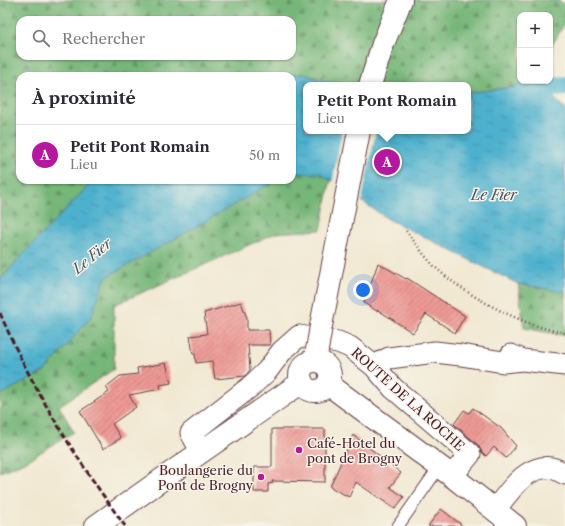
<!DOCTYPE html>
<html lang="fr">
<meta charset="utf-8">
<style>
body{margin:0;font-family:"Libre Caslon Text",serif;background:#f2f2f3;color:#2b2b33}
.controls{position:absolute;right:12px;top:12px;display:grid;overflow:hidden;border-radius:8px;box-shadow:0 1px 3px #0004}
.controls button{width:36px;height:36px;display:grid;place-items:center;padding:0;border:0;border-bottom:1px solid #e1e1e2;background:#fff;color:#2b2b33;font:20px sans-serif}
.you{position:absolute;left:363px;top:290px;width:14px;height:14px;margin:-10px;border:3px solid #fff;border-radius:50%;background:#1a73e8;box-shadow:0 0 0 6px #1a73e833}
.badge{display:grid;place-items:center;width:26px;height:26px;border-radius:50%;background:#b5179e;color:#fff;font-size:13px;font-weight:700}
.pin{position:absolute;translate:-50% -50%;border:2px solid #fff;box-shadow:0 1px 4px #0006}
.popup{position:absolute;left:303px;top:82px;width:168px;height:52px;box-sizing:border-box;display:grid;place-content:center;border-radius:8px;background:#fff;filter:drop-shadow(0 1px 3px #0005);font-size:13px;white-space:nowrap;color:#7c7c81}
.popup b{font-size:15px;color:#2b2b33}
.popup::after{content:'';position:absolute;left:50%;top:100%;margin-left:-8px;border:8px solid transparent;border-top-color:#fff}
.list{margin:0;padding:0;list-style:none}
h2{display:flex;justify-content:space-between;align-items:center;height:52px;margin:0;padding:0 16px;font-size:17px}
h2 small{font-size:13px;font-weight:400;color:#7c7c81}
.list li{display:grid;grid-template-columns:26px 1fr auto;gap:12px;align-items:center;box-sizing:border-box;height:60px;padding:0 16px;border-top:1px solid #e1e1e2}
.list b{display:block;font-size:15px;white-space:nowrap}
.list p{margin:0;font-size:13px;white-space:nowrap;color:#7c7c81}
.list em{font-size:13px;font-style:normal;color:#7c7c81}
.icon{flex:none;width:22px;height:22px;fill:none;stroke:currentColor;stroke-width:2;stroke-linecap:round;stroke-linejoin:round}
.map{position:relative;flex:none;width:565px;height:526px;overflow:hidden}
.search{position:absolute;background:#fff;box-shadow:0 1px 3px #0004;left:16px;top:16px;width:280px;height:44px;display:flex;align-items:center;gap:10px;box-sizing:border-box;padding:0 14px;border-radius:12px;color:#7c7c81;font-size:15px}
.panel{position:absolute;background:#fff;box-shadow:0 1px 3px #0004;left:16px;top:72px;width:280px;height:112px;border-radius:12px}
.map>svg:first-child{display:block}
</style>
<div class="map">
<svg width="565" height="526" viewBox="0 0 565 526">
<defs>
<pattern id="forest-firs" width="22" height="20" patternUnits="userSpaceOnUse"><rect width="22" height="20" fill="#76b678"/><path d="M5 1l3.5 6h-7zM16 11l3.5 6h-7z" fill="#639363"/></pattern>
<pattern id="water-ripples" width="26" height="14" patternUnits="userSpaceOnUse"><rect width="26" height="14" fill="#4eb1cd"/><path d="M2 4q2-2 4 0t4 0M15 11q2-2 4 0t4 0" fill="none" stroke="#438fa7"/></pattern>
<pattern id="building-hatch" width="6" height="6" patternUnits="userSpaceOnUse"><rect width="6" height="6" fill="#ee9a95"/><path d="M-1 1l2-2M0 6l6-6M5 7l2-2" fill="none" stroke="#c37d7a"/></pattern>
</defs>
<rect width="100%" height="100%" fill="#f7f3e8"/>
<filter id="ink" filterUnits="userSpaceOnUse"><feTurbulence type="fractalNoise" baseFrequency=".025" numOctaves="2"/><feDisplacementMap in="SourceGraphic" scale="8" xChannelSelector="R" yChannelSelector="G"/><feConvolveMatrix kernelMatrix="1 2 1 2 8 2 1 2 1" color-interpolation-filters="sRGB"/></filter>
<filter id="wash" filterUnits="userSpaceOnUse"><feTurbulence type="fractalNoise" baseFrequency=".012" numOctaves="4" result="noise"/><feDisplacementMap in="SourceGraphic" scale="16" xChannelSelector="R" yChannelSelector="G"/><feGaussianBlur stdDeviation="0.9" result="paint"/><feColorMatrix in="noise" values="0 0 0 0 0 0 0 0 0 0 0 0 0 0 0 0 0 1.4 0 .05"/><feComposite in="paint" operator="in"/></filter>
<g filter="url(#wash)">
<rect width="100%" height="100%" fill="#f1e8d1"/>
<path fill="url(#forest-firs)" stroke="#606a52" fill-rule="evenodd" d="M 0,0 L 558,0 L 565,5 L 565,23 L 550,49 L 550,15 L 520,15 L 520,81 L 526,81 L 514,87 L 468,93 L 468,85 L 306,85 L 306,131 L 340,131 L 321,230 L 276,233 L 114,305 L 114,369 L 59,406 L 74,432 L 25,462 L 0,472 ZM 20,20 L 292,20 L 292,56 L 20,56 ZM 20,76 L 292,76 L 292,180 L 20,180 Z
M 518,284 L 565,292 L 565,336 L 524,328 Z"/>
<path fill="url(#water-ripples)" stroke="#4c687c" d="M 304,74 L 338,85 L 306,85 L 306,131 L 468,131 L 468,93 L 514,87 L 526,81 L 538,81 L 564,108 L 565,107 L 565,292 L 518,284 L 388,219 L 321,174 L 292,173 L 292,76 L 253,76 Z
M 94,180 L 277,180 L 173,240 L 105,278 L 91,317 L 45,371 L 0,395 L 0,280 L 23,254 Z"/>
<path fill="#f1e8d1" d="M 342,131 L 376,131 L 361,204 L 332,184 Z"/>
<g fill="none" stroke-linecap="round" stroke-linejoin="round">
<path stroke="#4eb1cd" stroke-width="20" d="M 545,88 L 565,86"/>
</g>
<g id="blocks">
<path fill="url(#building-hatch)" d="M 378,263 L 406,279 L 407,278 L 465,316 L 455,333 L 426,314 L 413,333 L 378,310 L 377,311 L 364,303 Z
M 241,302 L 247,318 L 247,330 L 269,330 L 270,345 L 248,345 L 250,370 L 245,376 L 215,379 L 212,361 L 196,363 L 195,354 L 193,354 L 190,336 L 207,334 L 204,313 Z
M 166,363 L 171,383 L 160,385 L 161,389 L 129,395 L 136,407 L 112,424 L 121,438 L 103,449 L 80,411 L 109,392 L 106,387 L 120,376 L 138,374 L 137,368 Z
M 473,408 L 501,428 L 516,446 L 506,458 L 494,447 L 486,456 L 482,452 L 478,445 L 454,424 L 464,410 L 469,413 Z
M 272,429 L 325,429 L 325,482 L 272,481 L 273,483 L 268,484 L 268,492 L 254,492 L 254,467 L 272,467 Z
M 353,435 L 401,473 L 390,487 L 404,497 L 395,509 L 356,482 L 349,497 L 330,487 Z
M 441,509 L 463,526 L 428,526 Z"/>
</g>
</g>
<g filter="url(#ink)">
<use href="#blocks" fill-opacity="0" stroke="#633d44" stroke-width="1"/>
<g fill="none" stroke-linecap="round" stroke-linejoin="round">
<defs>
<path id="service" d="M 398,526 L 440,466"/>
<path id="minor" d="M 511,355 L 523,360 L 565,365
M 374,366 L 389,358 L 435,352 L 461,355 L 503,362 L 523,360
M 201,451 L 191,433 L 250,387 L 267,371 L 282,351 L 299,336 L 338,342 L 350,347 L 374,366 L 393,388 L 470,454 L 452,476
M 495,510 C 511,489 534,453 565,474"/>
<path id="secondary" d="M 370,85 L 383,44 L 401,0
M 321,326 L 359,131
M300 376a15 15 0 1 1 30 0a15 15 0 1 1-30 0Z
M 328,384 L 452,476 L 515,526
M 96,526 L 178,468 L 302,382"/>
</defs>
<use href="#service" stroke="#633d44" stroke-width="13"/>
<use href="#minor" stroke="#633d44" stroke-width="23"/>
<use href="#secondary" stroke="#633d44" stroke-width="24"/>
<path stroke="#633d44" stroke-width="2.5" stroke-dasharray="1 3" stroke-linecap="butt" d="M 406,231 C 415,242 424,256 435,267 C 464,295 525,327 565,333"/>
<use href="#service" stroke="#fff" stroke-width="11"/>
<use href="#minor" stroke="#fff" stroke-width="21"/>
<use href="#secondary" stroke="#fff" stroke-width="22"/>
<path stroke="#4a1f2b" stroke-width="3" stroke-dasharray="6 3" stroke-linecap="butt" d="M 0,313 C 32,389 77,460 125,526"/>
<defs>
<path id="secondary-bridge" d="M 317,350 L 321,326"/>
</defs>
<use href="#secondary-bridge" stroke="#633d44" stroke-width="24" stroke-linecap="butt"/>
<use href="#secondary-bridge" stroke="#fff" stroke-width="22"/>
</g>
</g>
<g fill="#b5179e" stroke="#f7f3e8" stroke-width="1.5">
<circle cx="299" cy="450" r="4"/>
<circle cx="261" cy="477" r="4"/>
</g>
<g text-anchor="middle" stroke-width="3" stroke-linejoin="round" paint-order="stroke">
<g font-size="13" fill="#4a1f2b" stroke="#f7f3e8">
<text transform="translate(408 399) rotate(42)" y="5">ROUTE DE LA ROCHE</text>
</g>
<g font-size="13" fill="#4a1f2b" stroke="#f7f3e8" text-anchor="start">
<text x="307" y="448">Café-Hotel du<tspan x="307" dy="15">pont de Brogny</tspan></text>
<text x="253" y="475" text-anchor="end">Boulangerie du<tspan x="253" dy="15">Pont de Brogny</tspan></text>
</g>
<g font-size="14" font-style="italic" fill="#4b5264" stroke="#f7f3e8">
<text x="494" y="200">Le Fier</text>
<text transform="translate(92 256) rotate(-40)" y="5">Le Fier</text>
</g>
</g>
</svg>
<div class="controls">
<button>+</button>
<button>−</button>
</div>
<div class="you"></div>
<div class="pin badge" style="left:387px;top:162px">A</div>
<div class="popup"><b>Petit Pont Romain</b>Lieu</div>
<div class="search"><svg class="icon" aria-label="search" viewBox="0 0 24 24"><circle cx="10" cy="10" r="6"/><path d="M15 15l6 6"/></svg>Rechercher</div>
<section class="panel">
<h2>À proximité<small></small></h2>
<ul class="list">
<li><span class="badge">A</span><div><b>Petit Pont Romain</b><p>Lieu</p></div><em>50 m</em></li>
</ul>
</section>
</div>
